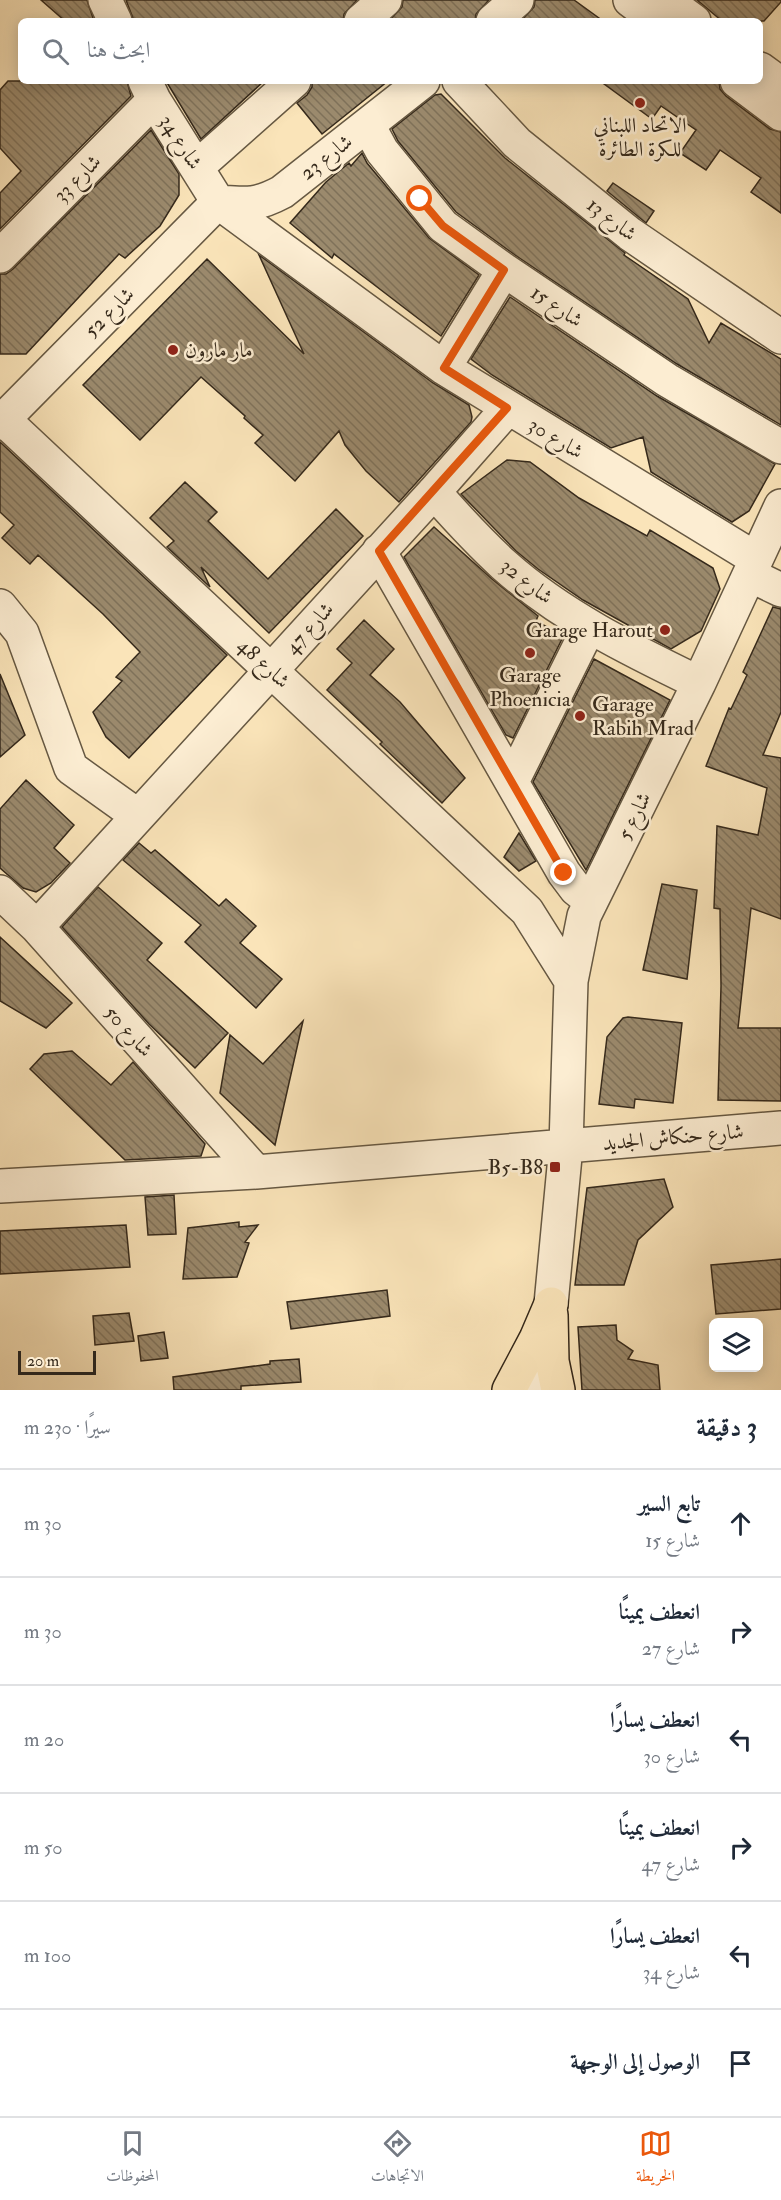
<!DOCTYPE html>
<html lang="ar">
<meta charset="utf-8">
<style>
body{margin:0;font-family:"IM FELL Double Pica",Amiri,serif;background:#f2f2f3;color:#1f2937;direction:rtl}
.controls{position:absolute;right:18px;bottom:18px;display:grid;overflow:hidden;border-radius:9px;box-shadow:0 3px 15px #0003}
.controls button{width:54px;height:54px;display:grid;place-items:center;padding:0;border:0;border-bottom:2px solid #e0e1e3;background:#fff;color:#1f2937;font:30px sans-serif}
.scale{position:absolute;left:18px;bottom:15px;width:78px;box-sizing:border-box;padding-left:6px;border:3px solid #35291b;border-top:0;font-size:16px;line-height:21px;white-space:nowrap;color:#35291b;-webkit-text-stroke:4px #fcedd2;paint-order:stroke}
.stop{position:absolute;width:18px;height:18px;margin:-14px;border:4px solid #ea580c;border-radius:50%;background:#fff}
.stop.end{background:#ea580c;border-color:#fff;box-shadow:0 2px 6px #0008}
.list{margin:0;padding:0;list-style:none}
h2{display:flex;justify-content:space-between;align-items:center;height:78px;margin:0;padding:0 24px;font-size:26px}
h2 small{font-size:20px;font-weight:400;color:#747a83}
.list li{display:grid;grid-template-columns:39px 1fr auto;gap:18px;align-items:center;box-sizing:border-box;height:108px;padding:0 24px;border-top:2px solid #e0e1e3}
.list b{display:block;font-size:22px;white-space:nowrap}
.list p{margin:0;font-size:20px;white-space:nowrap;color:#747a83}
.list em{font-size:20px;font-style:normal;color:#747a83}
.icon{flex:none;width:33px;height:33px;fill:none;stroke:currentColor;stroke-width:2;stroke-linecap:round;stroke-linejoin:round}
.map{position:relative;flex:none;width:781px;height:1390px;overflow:hidden;direction:ltr}
.search{position:absolute;background:#fff;box-shadow:0 3px 15px #0003;left:18px;right:18px;top:18px;height:66px;display:flex;align-items:center;gap:15px;box-sizing:border-box;padding:0 21px;border-radius:9px;color:#747a83;font-size:22px}
.sheet{height:726px;background:#fff}
nav{display:flex;justify-content:space-around;align-items:center;box-sizing:border-box;height:84px;border-top:2px solid #e0e1e3;background:#fff;font-size:16px;color:#747a83}
nav a{display:grid;justify-items:center;gap:3px}
nav .on{color:#ea580c}
.map>svg:first-child{display:block}
</style>
<div class="map">
<svg width="781" height="1390" viewBox="0 0 781 1390">
<defs>
<pattern id="building-back-hatch" width="6" height="6" patternUnits="userSpaceOnUse" patternTransform="scale(1.5)"><rect width="6" height="6" fill="#9b8a6d"/><path d="M-1 5l2 2M0 0l6 6M5-1l2 2" fill="none" stroke="#7f7159"/></pattern>
</defs>
<rect width="100%" height="100%" fill="#fae4b9"/>
<filter id="stains"><feTurbulence type="fractalNoise" baseFrequency=".00333" numOctaves="4"/><feColorMatrix values="0 0 0 0 .2 0 0 0 0 .09 0 0 0 0 .02 0 0 0 .5 -.17"/></filter>
<radialGradient id="worn" r=".72"><stop offset=".6" stop-color="#630" stop-opacity="0"/><stop offset="1" stop-color="#630" stop-opacity=".3"/></radialGradient>
<path fill="url(#building-back-hatch)" stroke="#35291b" stroke-width="1.5" d="M 41,0 L 87,0 L 94,21 L 65,21 Z
M 126,0 L 357,0 L 344,14 L 343,21 L 134,21 Z
M 403,0 L 489,0 L 476,14 L 475,21 L 389,21 L 402,7 Z
M 535,0 L 574,0 L 603,21 L 521,21 L 534,7 Z
M 697,0 L 781,0 L 781,2 L 764,21 L 722,21 Z
M 8,81 L 127,81 L 131,96 L 0,229 L 0,193 L 21,171 L 0,148 L 0,90 Z
M 166,81 L 264,81 L 201,139 Z
M 312,81 L 388,81 L 322,134 L 297,103 L 307,95 L 312,87 Z
M 600,81 L 719,81 L 720,89 L 726,96 L 770,129 L 781,132 L 781,213 L 751,192 L 761,178 L 720,150 L 706,170 L 680,153 L 696,130 L 661,106 L 652,119 Z
M 441,94 L 505,158 L 625,253 L 624,255 L 688,299 L 709,343 L 721,323 L 781,359 L 781,425 L 677,364 L 515,255 L 456,212 L 398,141 L 392,129 L 435,95 Z
M 151,130 L 179,174 L 179,195 L 160,226 L 125,258 L 119,254 L 26,354 L 0,354 L 0,274 L 6,274 L 13,269 Z
M 362,153 L 367,163 L 429,238 L 479,275 L 441,336 L 334,254 L 332,258 L 290,223 L 326,182 L 349,163 L 351,166 Z
M 613,183 L 654,211 L 646,223 L 607,191 Z
M 259,255 L 433,383 L 469,405 L 472,417 L 471,422 L 399,502 L 366,471 L 345,445 L 339,431 L 295,481 L 255,443 L 263,435 L 244,418 L 245,416 L 201,377 L 140,440 L 83,385 L 207,259 L 304,354 Z
M 510,297 L 657,396 L 775,464 L 749,511 L 732,522 L 651,472 L 643,437 L 611,448 L 492,375 L 471,359 Z
M 0,442 L 227,655 L 129,758 L 106,737 L 93,712 L 122,681 L 116,677 L 140,652 L 103,614 L 38,555 L 30,564 L 2,538 L 14,525 L 0,512 Z
M 507,460 L 530,462 L 579,498 L 647,536 L 650,530 L 713,568 L 720,589 L 701,631 L 671,649 L 583,600 L 538,569 L 516,551 L 461,494 Z
M 185,482 L 217,512 L 208,521 L 268,579 L 336,509 L 363,536 L 269,633 L 201,567 L 210,587 L 167,547 L 174,541 L 150,518 Z
M 434,527 L 492,579 L 538,616 L 536,621 L 560,634 L 562,639 L 513,738 L 506,735 L 404,557 Z
M 773,607 L 781,609 L 781,712 L 763,755 L 781,758 L 781,919 L 751,908 L 738,1028 L 781,1028 L 781,1101 L 718,1100 L 721,986 L 720,909 L 714,908 L 717,826 L 758,835 L 767,788 L 706,766 L 729,708 L 731,709 L 747,675 L 743,672 Z
M 364,620 L 394,649 L 370,675 L 400,702 L 465,778 L 442,803 L 380,744 L 382,742 L 327,690 L 352,663 L 337,649 Z
M 594,659 L 670,700 L 586,870 L 533,782 Z
M 0,674 L 25,735 L 0,757 Z
M 26,780 L 74,825 L 54,848 L 70,863 L 51,883 L 36,892 L 23,888 L 0,868 L 0,809 Z
M 519,833 L 536,861 L 519,871 L 504,857 Z
M 139,843 L 151,853 L 155,850 L 219,906 L 226,899 L 256,926 L 240,943 L 282,979 L 256,1008 L 185,942 L 201,925 L 123,860 Z
M 662,884 L 697,890 L 687,979 L 643,970 Z
M 98,887 L 162,943 L 147,960 L 228,1033 L 195,1068 L 149,1024 L 62,927 Z
M 0,937 L 72,1003 L 46,1028 L 0,1001 Z
M 628,1017 L 682,1023 L 673,1103 L 635,1099 L 634,1108 L 599,1104 L 607,1037 L 623,1018 Z
M 303,1021 L 275,1145 L 220,1093 L 230,1035 L 263,1064 Z
M 72,1051 L 111,1085 L 133,1062 L 205,1144 L 201,1156 L 125,1160 L 30,1069 L 44,1054 Z
M 664,1179 L 673,1207 L 638,1240 L 624,1285 L 575,1285 L 587,1188 Z
M 174,1195 L 176,1234 L 148,1235 L 145,1197 Z
M 239,1222 L 239,1227 L 258,1225 L 245,1242 L 249,1243 L 237,1277 L 183,1279 L 188,1228 Z
M 126,1225 L 130,1267 L 0,1274 L 0,1231 Z
M 781,1259 L 781,1309 L 716,1314 L 711,1265 Z
M 387,1290 L 390,1316 L 291,1329 L 287,1302 Z
M 129,1313 L 134,1341 L 95,1345 L 93,1316 Z
M 616,1325 L 617,1340 L 633,1351 L 628,1359 L 658,1365 L 660,1390 L 582,1390 L 578,1327 Z
M 164,1332 L 168,1358 L 141,1361 L 138,1336 Z
M 299,1359 L 301,1382 L 241,1386 L 241,1390 L 174,1390 L 173,1377 L 270,1364 L 270,1361 Z"/>
<g fill="none" stroke-linecap="round" stroke-linejoin="round">
<defs>
<path id="minor" d="M 105,0 L 115,21
M 630,0 L 658,21
M 665,0 L 694,21
M 361,21 L 385,0
M 493,21 L 517,0
M 760,69 L 781,84
M 145,81 L 154,100 L 218,202 L 444,368 L 756,559
M 459,81 L 517,143 L 630,234 L 781,337
M 737,81 L 781,114
M 368,125 L 382,151 L 443,226 L 504,270 L 667,380 L 781,447
M 197,167 L 294,81
M 218,202 C 246,204 256,206 282,192 L 423,81
M 0,256 L 154,100
M 444,368 L 504,270
M 0,416 L 527,911 L 571,981
M 0,423 L 218,202
M 434,492 C 456,517 479,542 504,565 C 561,616 631,650 699,683
M 379,551 L 564,873 L 576,889 L 591,901
M 750,575 L 781,590
M 0,606 L 22,633 L 71,768 L 138,816
M 512,782 L 589,627
M 0,892 L 37,927 L 256,1172
M 37,927 L 434,492 L 508,408
M 0,1186 L 256,1172 L 781,1128
M 529,1390 L 551,1304 L 566,1146 L 571,981 L 584,916 L 699,683 L 781,506"/>
<path id="highway" d="M 551,1315 L 552,1361 L 558,1390
M 509,1390 L 536,1339 L 551,1304"/>
</defs>
<use href="#minor" stroke="#665842" stroke-width="36"/>
<use href="#highway" stroke="#35291b" stroke-width="36"/>
<use href="#minor" stroke="#fcedd2" stroke-width="33"/>
<use href="#highway" stroke="#fae4b9" stroke-width="33"/>
</g>
<g fill="none" stroke-linecap="round" stroke-linejoin="round">
<path stroke="#ea580c" stroke-width="8" d="M 420,199 L 443,226 L 504,270 L 444,368 L 507,408 L 379,551 L 564,873"/>
</g>
<g fill="#8f2418" stroke="#fcedd2" stroke-width="2">
<circle cx="640" cy="103" r="6"/>
<circle cx="173" cy="350" r="6"/>
<circle cx="665" cy="630" r="6"/>
<circle cx="530" cy="653" r="6"/>
<circle cx="580" cy="716" r="6"/>
<rect x="549" y="1161" width="12" height="12" rx="3"/>
</g>
<g text-anchor="middle" stroke-width="5" stroke-linejoin="round" paint-order="stroke">
<g font-size="21" fill="#35291b" stroke="#fcedd2">
<text x="640" y="132">الاتحاد اللبناني<tspan x="640" dy="24">للكرة الطائرة</tspan></text>
<text x="185" y="357" text-anchor="start">مار مارون</text>
<text x="653" y="637" text-anchor="end">Garage Harout</text>
<text x="530" y="682">Garage<tspan x="530" dy="24">Phoenicia</tspan></text>
<text x="592" y="711" text-anchor="start">Garage<tspan x="592" dy="24">Rabih Mrad</tspan></text>
<text x="543" y="1174" text-anchor="end">B5-B8</text>
</g>
<g font-size="21" fill="#35291b" stroke="#fcedd2">
<text transform="translate(181 142) rotate(57)" y="7">شارع 34</text>
<text transform="translate(326 157) rotate(-38)" y="7">شارع 23</text>
<text transform="translate(77 178) rotate(-45)" y="7">شارع 33</text>
<text transform="translate(612 219) rotate(38)" y="7">شارع 13</text>
<text transform="translate(557 306) rotate(34)" y="7">شارع 15</text>
<text transform="translate(109 312) rotate(-45)" y="7">شارع 52</text>
<text transform="translate(556 438) rotate(31)" y="7">شارع 30</text>
<text transform="translate(527 581) rotate(38)" y="7">شارع 32</text>
<text transform="translate(309 628) rotate(-48)" y="7">شارع 47</text>
<text transform="translate(264 663) rotate(43)" y="7">شارع 48</text>
<text transform="translate(634 816) rotate(-64)" y="7">شارع 5</text>
<text transform="translate(129 1031) rotate(48)" y="7">شارع 50</text>
<text transform="translate(673 1137) rotate(-5)" y="7">شارع حنكاش الجديد</text>
</g>
</g>
<rect width="100%" height="100%" filter="url(#stains)"/>
<rect width="100%" height="100%" fill="url(#worn)"/>
</svg>
<div class="controls">
<button><svg class="icon" aria-label="layers" viewBox="0 0 24 24"><path d="M12 4l9 5-9 5-9-5zM3 14l9 5 9-5"/></svg></button>
</div>
<div class="scale">20 m</div>
<div class="stop" style="left:420px;top:199px"></div>
<div class="stop end" style="left:564px;top:873px"></div>
<div class="search"><svg class="icon" aria-label="search" viewBox="0 0 24 24"><circle cx="10" cy="10" r="6"/><path d="M15 15l6 6"/></svg>ابحث هنا</div>
</div>
<section class="sheet">
<h2>3 دقيقة<small>سيرًا · 230 m</small></h2>
<ul class="list">
<li><svg class="icon" aria-label="ahead" viewBox="0 0 24 24"><path d="M12 20V5M6 11l6-6 6 6"/></svg><div><b>تابع السير</b><p>شارع 15</p></div><em>30 m</em></li>
<li><svg class="icon" aria-label="right" viewBox="0 0 24 24"><path d="M7 20v-9h11M14 6l5 5-5 5"/></svg><div><b>انعطف يمينًا</b><p>شارع 27</p></div><em>30 m</em></li>
<li><svg class="icon" aria-label="left" viewBox="0 0 24 24"><path d="M17 20v-9H6M10 6l-5 5 5 5"/></svg><div><b>انعطف يسارًا</b><p>شارع 30</p></div><em>20 m</em></li>
<li><svg class="icon" aria-label="right" viewBox="0 0 24 24"><path d="M7 20v-9h11M14 6l5 5-5 5"/></svg><div><b>انعطف يمينًا</b><p>شارع 47</p></div><em>50 m</em></li>
<li><svg class="icon" aria-label="left" viewBox="0 0 24 24"><path d="M17 20v-9H6M10 6l-5 5 5 5"/></svg><div><b>انعطف يسارًا</b><p>شارع 34</p></div><em>100 m</em></li>
<li><svg class="icon" aria-label="arrive" viewBox="0 0 24 24"><path d="M6 21V4h12l-3 4 3 4H6"/></svg><div><b>الوصول إلى الوجهة</b></div></li>
</ul>
</section>
<nav>
<a class="on"><svg class="icon" aria-label="map" viewBox="0 0 24 24"><path d="M3 6l6-2 6 2 6-2v14l-6 2-6-2-6 2zM9 4v14M15 6v14"/></svg>الخريطة</a>
<a><svg class="icon" aria-label="directions" viewBox="0 0 24 24"><path d="M12 3l9 9-9 9-9-9zM9 14v-3h6M13 9l2 2-2 2"/></svg>الاتجاهات</a>
<a><svg class="icon" aria-label="saved" viewBox="0 0 24 24"><path d="M7 4h10v16l-5-4-5 4z"/></svg>المحفوظات</a>
</nav>
